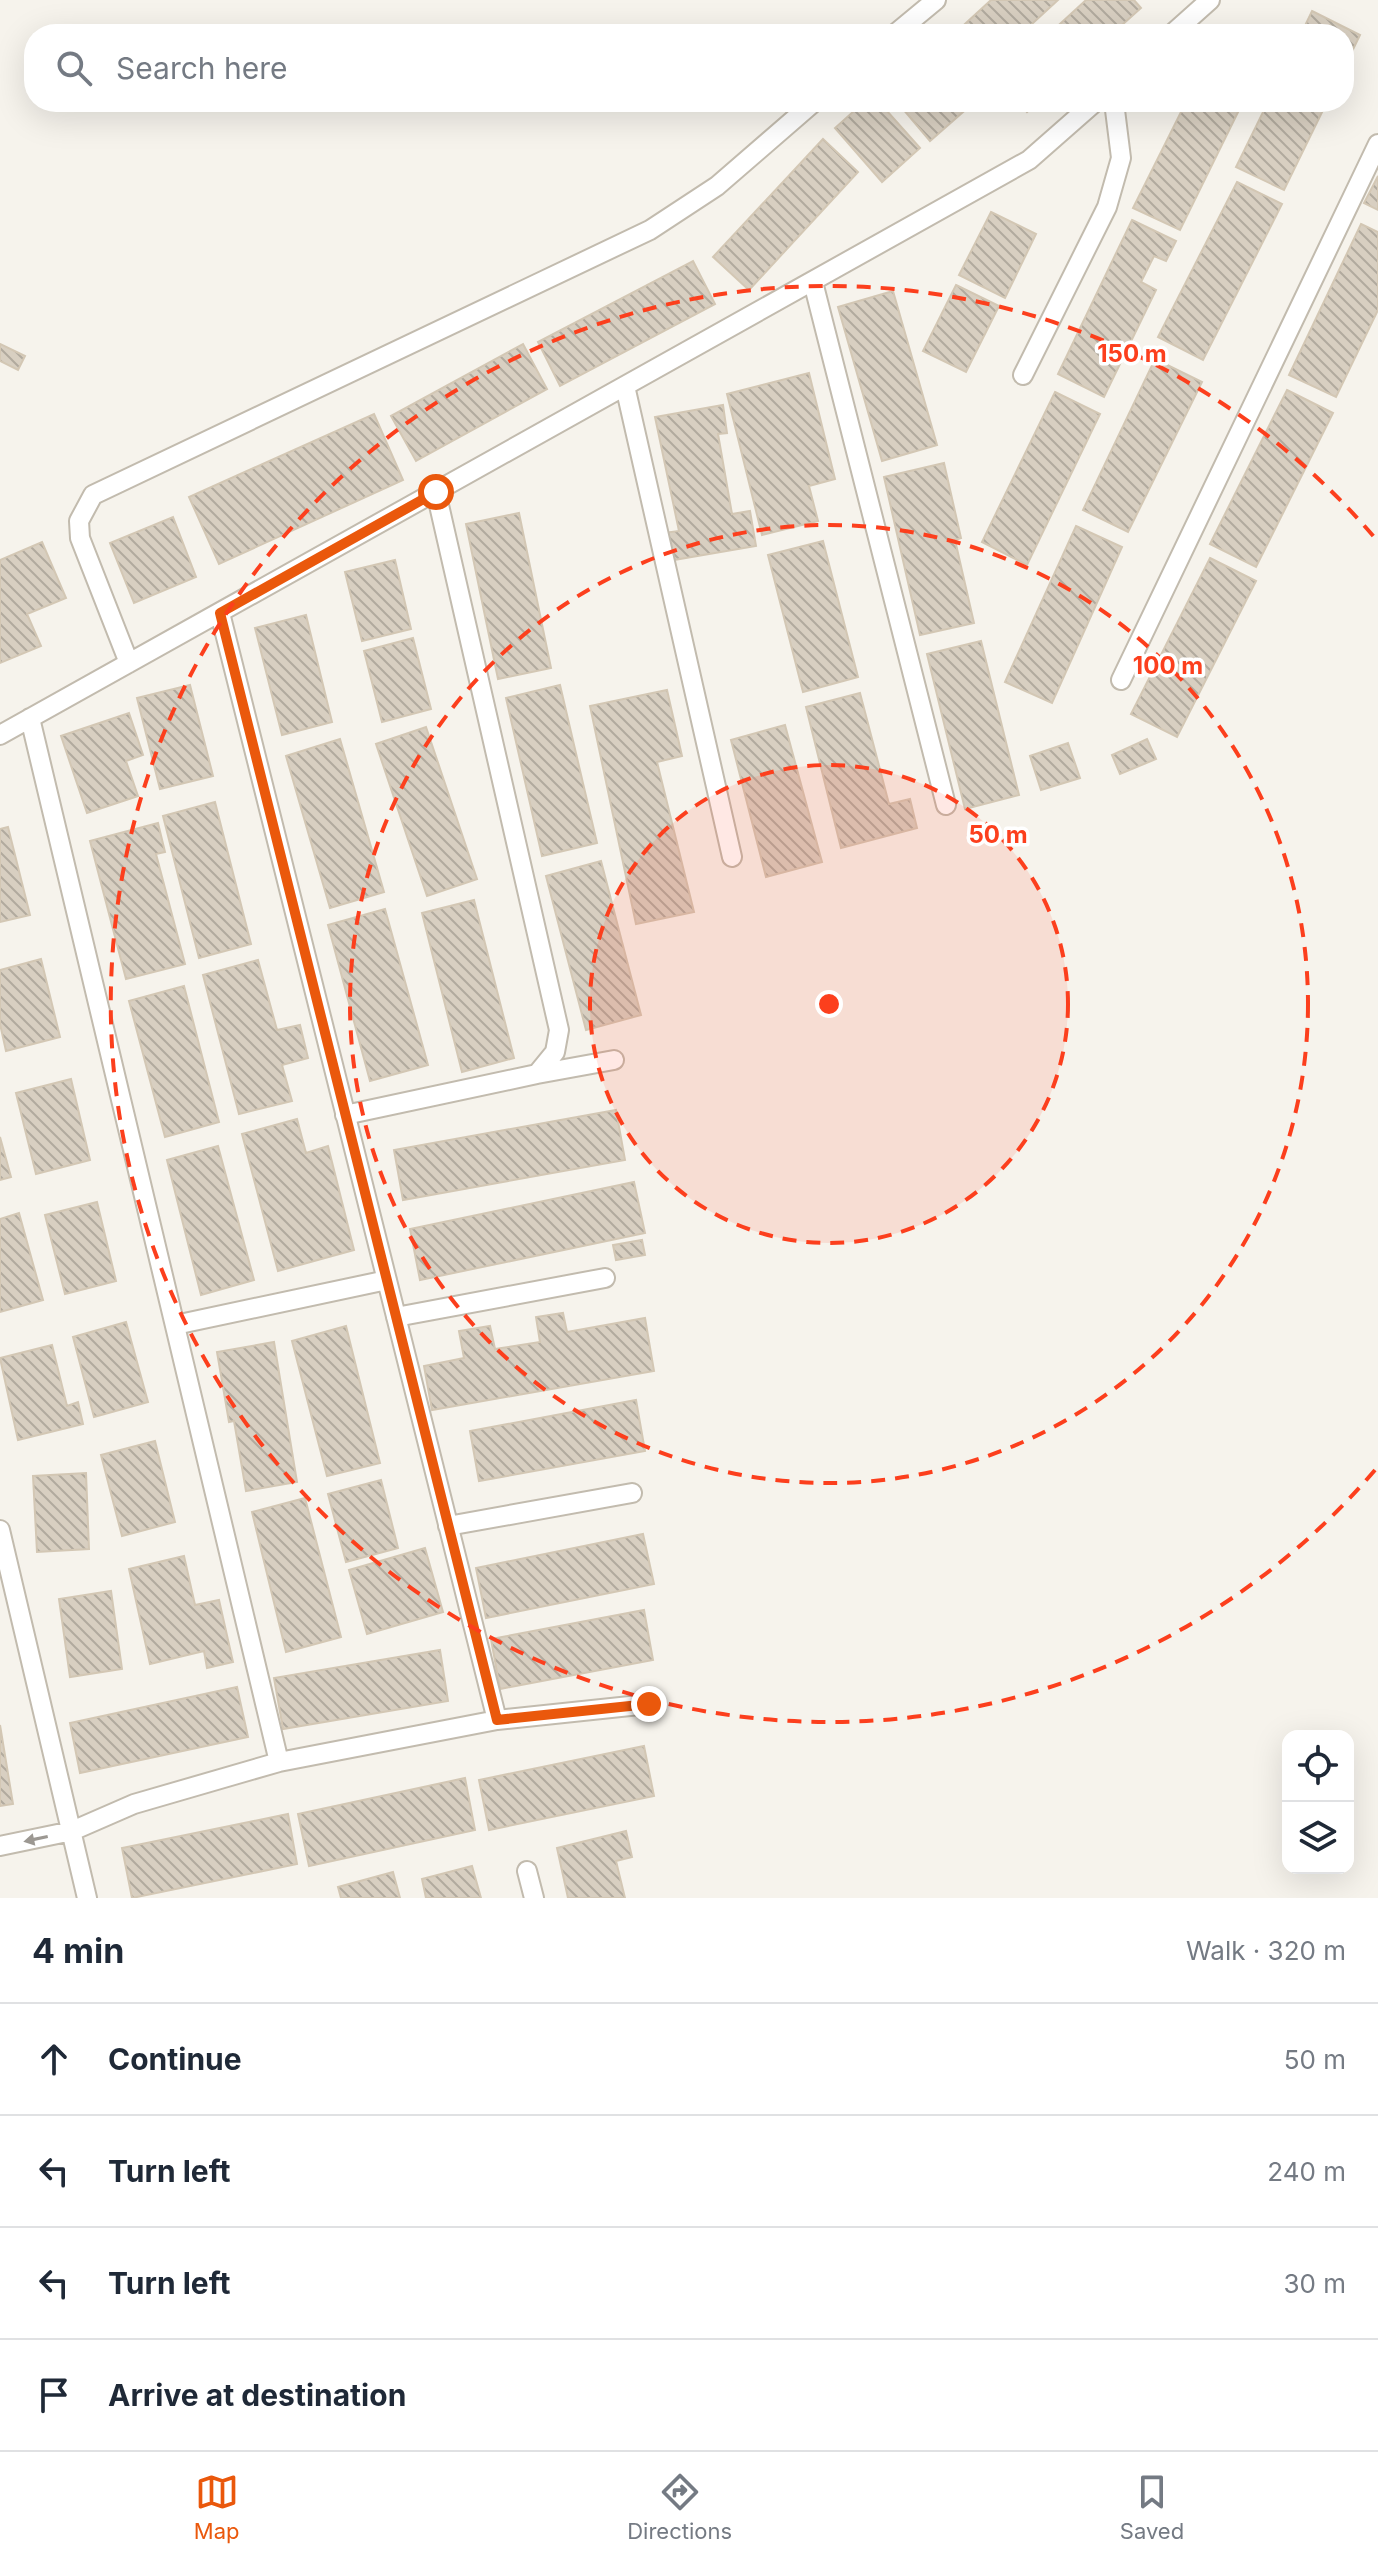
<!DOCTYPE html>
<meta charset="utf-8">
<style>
body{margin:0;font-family:Inter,sans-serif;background:#f6f6f7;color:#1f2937}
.controls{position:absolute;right:24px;bottom:24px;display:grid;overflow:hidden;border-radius:16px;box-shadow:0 8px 32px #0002}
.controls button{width:72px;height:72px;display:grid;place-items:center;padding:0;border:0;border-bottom:2px solid #e0e1e3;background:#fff;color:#1f2937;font:40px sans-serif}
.stop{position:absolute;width:24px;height:24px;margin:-18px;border:6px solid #ea580c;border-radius:50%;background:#fff}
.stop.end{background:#ea580c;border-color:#fff;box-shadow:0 2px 8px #0008}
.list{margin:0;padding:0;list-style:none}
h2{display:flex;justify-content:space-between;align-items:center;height:104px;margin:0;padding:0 32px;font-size:34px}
h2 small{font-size:26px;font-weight:400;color:#747a83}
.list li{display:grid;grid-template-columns:52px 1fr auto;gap:24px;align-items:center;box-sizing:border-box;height:112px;padding:0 32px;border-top:2px solid #e0e1e3}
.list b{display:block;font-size:30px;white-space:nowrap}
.list em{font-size:26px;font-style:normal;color:#747a83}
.icon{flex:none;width:44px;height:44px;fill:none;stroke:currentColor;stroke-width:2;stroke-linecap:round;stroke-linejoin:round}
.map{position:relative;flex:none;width:1378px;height:1898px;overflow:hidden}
.search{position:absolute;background:#fff;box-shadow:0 8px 32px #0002;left:24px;right:24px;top:24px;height:88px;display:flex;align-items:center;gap:20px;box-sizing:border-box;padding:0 28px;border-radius:32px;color:#747a83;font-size:30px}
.sheet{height:552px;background:#fff}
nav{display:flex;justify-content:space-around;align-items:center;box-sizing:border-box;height:112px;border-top:2px solid #e0e1e3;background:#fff;font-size:22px;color:#747a83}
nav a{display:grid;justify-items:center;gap:4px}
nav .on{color:#ea580c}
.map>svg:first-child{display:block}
</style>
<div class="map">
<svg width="1378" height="1898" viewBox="0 0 1378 1898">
<defs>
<pattern id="building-back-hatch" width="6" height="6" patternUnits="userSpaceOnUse" patternTransform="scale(2)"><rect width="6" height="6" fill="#d8cfc1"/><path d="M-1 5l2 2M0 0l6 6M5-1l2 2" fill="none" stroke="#b1aa9e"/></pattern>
</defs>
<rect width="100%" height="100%" fill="#f6f3ec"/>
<path fill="url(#building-back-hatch)" stroke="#d3c7b4" stroke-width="2" d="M 991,0 L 1058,0 L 1021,34 L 954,34 Z
M 1086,0 L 1134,0 L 1141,8 L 1112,34 L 1049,34 Z
M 1312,11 L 1360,35 L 1344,68 L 1344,34 L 1301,34 Z
M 864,102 L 879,102 L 920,148 L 882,182 L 835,128 Z
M 897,102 L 969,102 L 971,105 L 930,141 Z
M 1018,102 L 1038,102 L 1027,112 Z
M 1186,102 L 1243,102 L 1180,230 L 1133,208 Z
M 1268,102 L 1327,102 L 1284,190 L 1236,167 Z
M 823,139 L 858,172 L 749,290 L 713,257 Z
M 1378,176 L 1378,210 L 1364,203 Z
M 1237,182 L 1282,204 L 1203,360 L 1158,337 Z
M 991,212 L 1036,234 L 1005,298 L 959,275 Z
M 1132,220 L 1176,241 L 1166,261 L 1154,256 L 1141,282 L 1156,290 L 1104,397 L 1058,374 Z
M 1361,224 L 1378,232 L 1378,310 L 1336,397 L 1289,375 Z
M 693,261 L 715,304 L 560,386 L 538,342 Z
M 956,285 L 999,306 L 966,372 L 923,351 Z
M 893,291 L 937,445 L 882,461 L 838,307 Z
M 0,344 L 25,356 L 18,370 L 0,361 Z
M 523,344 L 547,389 L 416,461 L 391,416 Z
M 1155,359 L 1202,382 L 1128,532 L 1083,510 Z
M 809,373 L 835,479 L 809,486 L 818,521 L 762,535 L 727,394 Z
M 1287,390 L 1333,413 L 1256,567 L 1210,544 Z
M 1055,392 L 1100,414 L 1027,565 L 982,542 Z
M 723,405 L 727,433 L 718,434 L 732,514 L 750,511 L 756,546 L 668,561 L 663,533 L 679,531 L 655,417 Z
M 374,414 L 403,480 L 219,564 L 189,497 Z
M 944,463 L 961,538 L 955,540 L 974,623 L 920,635 L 884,477 Z
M 519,513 L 551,668 L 498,679 L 466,524 Z
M 173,517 L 196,577 L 134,603 L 110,543 Z
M 1076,526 L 1122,547 L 1052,703 L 1005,682 Z
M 823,541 L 858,677 L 803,692 L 768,555 Z
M 42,542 L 66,598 L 27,614 L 41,646 L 0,663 L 0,560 Z
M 1210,558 L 1256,581 L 1177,737 L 1131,714 Z
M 395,560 L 411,629 L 362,641 L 345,572 Z
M 306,615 L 332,722 L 282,735 L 255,628 Z
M 413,638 L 431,709 L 382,722 L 364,651 Z
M 981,641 L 1019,795 L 965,809 L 927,654 Z
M 190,685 L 213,776 L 160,789 L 137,698 Z
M 560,685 L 597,843 L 542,856 L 506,698 Z
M 667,690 L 682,756 L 657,762 L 694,912 L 636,924 L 590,706 Z
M 860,693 L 889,804 L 910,799 L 917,828 L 841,848 L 806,707 Z
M 129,713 L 143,755 L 126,761 L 138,796 L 87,813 L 61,736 Z
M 785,725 L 822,862 L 766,877 L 731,740 Z
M 426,727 L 477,879 L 427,896 L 376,744 Z
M 340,739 L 384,892 L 330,908 L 286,756 Z
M 1147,739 L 1156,759 L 1120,774 L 1112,755 Z
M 1068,743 L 1080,778 L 1041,790 L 1030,756 Z
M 215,802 L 251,944 L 199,958 L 163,816 Z
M 158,823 L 165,852 L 156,854 L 185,964 L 126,979 L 90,841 Z
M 8,827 L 30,915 L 0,922 L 0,829 Z
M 601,861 L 641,1015 L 586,1030 L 546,876 Z
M 474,900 L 514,1058 L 462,1072 L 422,913 Z
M 385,909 L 428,1065 L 370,1081 L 328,925 Z
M 41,959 L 60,1037 L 6,1051 L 0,1024 L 0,970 Z
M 258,960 L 277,1030 L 300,1025 L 308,1058 L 282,1065 L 292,1101 L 239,1114 L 203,975 Z
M 184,986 L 219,1122 L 165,1137 L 129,1001 Z
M 71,1079 L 90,1160 L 36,1174 L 16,1093 Z
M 616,1110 L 625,1160 L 403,1200 L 394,1150 Z
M 297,1119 L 306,1153 L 328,1146 L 354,1250 L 278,1271 L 242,1134 Z
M 0,1137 L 11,1177 L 0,1180 Z
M 218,1146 L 254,1280 L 201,1295 L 167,1160 Z
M 634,1182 L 645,1233 L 420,1280 L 410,1229 Z
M 97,1202 L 116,1281 L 65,1294 L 45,1215 Z
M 19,1213 L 43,1300 L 0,1312 L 0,1219 Z
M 642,1240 L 645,1255 L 616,1260 L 613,1245 Z
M 563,1313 L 567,1332 L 645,1318 L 654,1371 L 432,1410 L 424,1366 L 464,1358 L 459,1331 L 490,1326 L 495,1349 L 540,1342 L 536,1317 Z
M 126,1322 L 148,1402 L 94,1417 L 73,1337 Z
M 346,1326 L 380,1463 L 327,1476 L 292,1341 Z
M 274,1342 L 297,1482 L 246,1491 L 234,1421 L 229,1422 L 217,1352 Z
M 52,1345 L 67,1406 L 78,1402 L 83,1424 L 18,1440 L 0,1358 Z
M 636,1400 L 645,1451 L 479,1481 L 470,1431 Z
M 155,1441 L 175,1522 L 122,1536 L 101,1455 Z
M 86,1473 L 89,1549 L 37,1552 L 33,1476 Z
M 381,1480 L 398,1548 L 346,1562 L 328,1494 Z
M 305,1498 L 341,1637 L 286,1652 L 252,1512 Z
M 643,1534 L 654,1584 L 486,1618 L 476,1568 Z
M 425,1548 L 443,1612 L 367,1634 L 349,1570 Z
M 184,1556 L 195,1605 L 219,1600 L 233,1662 L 207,1668 L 204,1651 L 150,1664 L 129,1569 Z
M 111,1591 L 122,1669 L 70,1677 L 59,1599 Z
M 644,1610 L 653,1660 L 500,1689 L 491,1639 Z
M 440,1650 L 448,1701 L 283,1729 L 274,1678 Z
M 237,1687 L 248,1737 L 80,1773 L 70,1723 Z
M 0,1725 L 13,1804 L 0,1806 Z
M 644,1746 L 654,1796 L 489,1830 L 479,1780 Z
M 465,1778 L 475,1830 L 309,1866 L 298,1814 Z
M 288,1814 L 297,1864 L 132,1898 L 122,1848 Z
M 626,1831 L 632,1857 L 616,1861 L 625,1898 L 568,1898 L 557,1848 Z
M 472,1866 L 481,1898 L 426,1898 L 422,1879 Z
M 393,1872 L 400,1898 L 341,1898 L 338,1887 Z"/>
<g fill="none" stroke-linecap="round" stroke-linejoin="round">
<defs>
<path id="lane" d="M 895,34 L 936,0
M 1172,34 L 1210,0
M 813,282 L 946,805
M 1023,375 L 1107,207 L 1121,158 L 1114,102
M 625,386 L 732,857
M 220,613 L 497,1720
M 129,663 L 80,538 L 79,521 L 93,495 L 650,230 L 717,186 L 814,102
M 1121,680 L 1378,144
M 30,718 L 279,1762
M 0,735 L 1029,160 L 1095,102
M 537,1074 L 614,1060
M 345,1115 L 537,1074 L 555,1052 L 559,1030 L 436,492
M 396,1317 L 605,1278
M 175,1325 L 387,1280
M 448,1526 L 632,1493
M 0,1530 L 87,1898
M 0,1846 L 72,1831 L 134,1804 L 279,1762 L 497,1720 L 649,1704
M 527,1871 L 534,1898"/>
</defs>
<use href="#lane" stroke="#c2bbae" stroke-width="22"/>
<use href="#lane" stroke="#fff" stroke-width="18"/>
</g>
<defs><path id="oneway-solid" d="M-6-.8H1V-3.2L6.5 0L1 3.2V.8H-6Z" transform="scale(2)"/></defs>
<use fill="#9c9892" href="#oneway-solid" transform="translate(36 1839) rotate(168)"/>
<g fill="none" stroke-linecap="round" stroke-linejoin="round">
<path stroke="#ea580c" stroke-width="10" d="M 436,492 L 220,613 L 497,1720 L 649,1704"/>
</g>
<circle cx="829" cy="1004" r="239" fill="#fc3f1d" fill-opacity=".12"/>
<g fill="none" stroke="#fc3f1d" stroke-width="4" stroke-dasharray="14 10">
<circle cx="829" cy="1004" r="239"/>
<circle cx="829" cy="1004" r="479"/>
<path d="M1375 1470A718 718 0 1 1 1375 538"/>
</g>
<circle cx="829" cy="1004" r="12" fill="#fc3f1d" stroke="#fff" stroke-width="4"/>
<g font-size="24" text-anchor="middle" font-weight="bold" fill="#fc3f1d" stroke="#fff" stroke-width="7" stroke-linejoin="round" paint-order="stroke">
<text x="1132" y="362">150 m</text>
<text x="1168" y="674">100 m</text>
<text x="998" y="843">50 m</text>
</g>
</svg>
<div class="controls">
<button><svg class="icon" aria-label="locate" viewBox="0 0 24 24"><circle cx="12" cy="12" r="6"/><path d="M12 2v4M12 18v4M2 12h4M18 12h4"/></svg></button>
<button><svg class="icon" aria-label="layers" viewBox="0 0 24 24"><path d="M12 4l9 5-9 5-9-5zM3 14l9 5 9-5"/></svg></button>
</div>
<div class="stop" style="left:436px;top:492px"></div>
<div class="stop end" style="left:649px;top:1704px"></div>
<div class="search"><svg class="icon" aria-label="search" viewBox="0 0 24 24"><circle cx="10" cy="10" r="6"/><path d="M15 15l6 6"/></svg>Search here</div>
</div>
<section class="sheet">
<h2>4 min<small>Walk · 320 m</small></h2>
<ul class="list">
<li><svg class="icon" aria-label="ahead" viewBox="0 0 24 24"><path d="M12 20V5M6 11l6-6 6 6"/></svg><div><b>Continue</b></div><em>50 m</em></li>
<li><svg class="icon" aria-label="left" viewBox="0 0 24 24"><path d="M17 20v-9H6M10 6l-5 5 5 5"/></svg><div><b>Turn left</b></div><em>240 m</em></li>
<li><svg class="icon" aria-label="left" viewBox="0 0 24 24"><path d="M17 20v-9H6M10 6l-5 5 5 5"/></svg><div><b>Turn left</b></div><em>30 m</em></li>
<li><svg class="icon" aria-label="arrive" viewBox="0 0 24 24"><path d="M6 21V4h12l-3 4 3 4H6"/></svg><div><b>Arrive at destination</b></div></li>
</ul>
</section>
<nav>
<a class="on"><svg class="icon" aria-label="map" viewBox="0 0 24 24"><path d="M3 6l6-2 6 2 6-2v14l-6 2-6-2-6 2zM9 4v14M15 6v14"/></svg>Map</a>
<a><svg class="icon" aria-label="directions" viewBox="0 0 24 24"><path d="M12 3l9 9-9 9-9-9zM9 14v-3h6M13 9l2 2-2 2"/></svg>Directions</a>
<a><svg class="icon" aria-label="saved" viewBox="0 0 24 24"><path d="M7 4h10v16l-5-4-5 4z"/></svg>Saved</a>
</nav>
